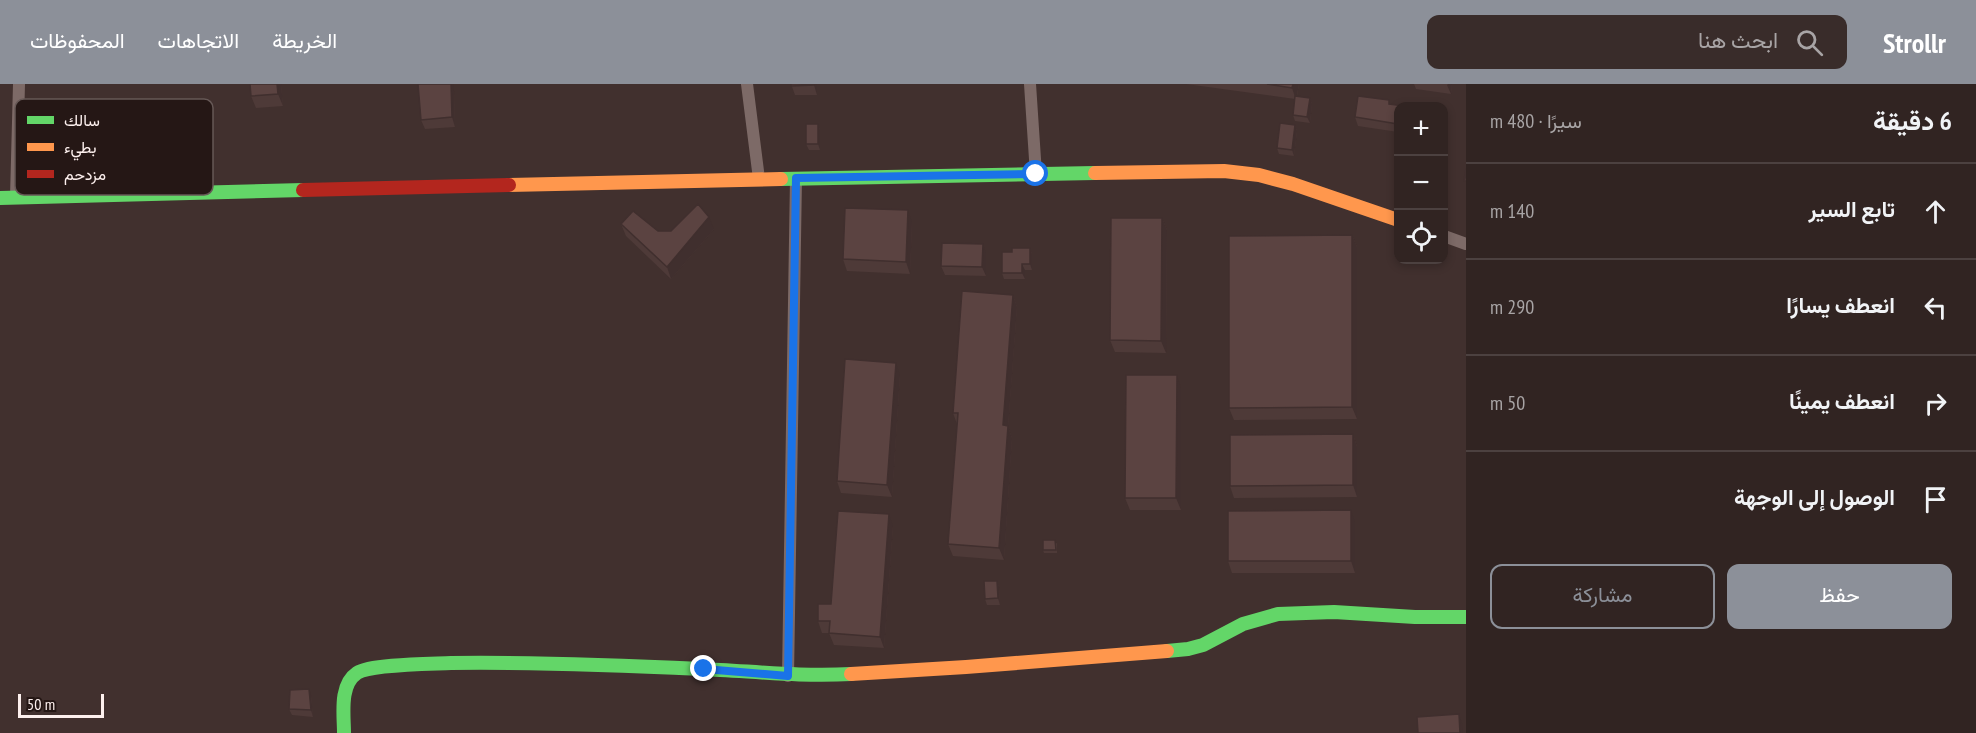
<!DOCTYPE html>
<html lang="ar">
<meta charset="utf-8">
<style>
body{margin:0;font-family:"PT Sans Narrow",Vazirmatn,sans-serif;background:#392c2a;color:#f1f3f6;direction:rtl}
.controls{position:absolute;right:18px;top:18px;display:grid;overflow:hidden;border-radius:12px;box-shadow:0 3px 9px #0003}
.controls button{width:54px;height:54px;display:grid;place-items:center;padding:0;border:0;border-bottom:2px solid #4c4140;background:#312422;color:#f1f3f6;font:30px sans-serif}
.scale{position:absolute;left:18px;bottom:15px;width:86px;box-sizing:border-box;padding-left:6px;border:3px solid #fdf0ee;border-top:0;font-size:16px;line-height:21px;white-space:nowrap;color:#fdf0ee;-webkit-text-stroke:4px #251715;paint-order:stroke}
.stop{position:absolute;width:18px;height:18px;margin:-14px;border:4px solid #1a73e8;border-radius:50%;background:#fff}
.stop.end{background:#1a73e8;border-color:#fff;box-shadow:0 2px 6px #0008}
.list{margin:0;padding:0;list-style:none}
h2{display:flex;justify-content:space-between;align-items:center;height:78px;margin:0;padding:0 24px;font-size:26px}
h2 small{font-size:20px;font-weight:400;color:#a8a4a5}
.list li{display:grid;grid-template-columns:39px 1fr auto;gap:18px;align-items:center;box-sizing:border-box;height:96px;padding:0 24px;border-top:2px solid #4c4140}
.list b{display:block;font-size:22px;white-space:nowrap}
.list em{font-size:20px;font-style:normal;color:#a8a4a5}
.actions{display:flex;gap:12px;padding:18px 24px}
.actions a{flex:1;padding:14px 0;border:2px solid #8c9099;border-radius:12px;text-align:center;font-size:21px;color:#8c9099}
.actions .main{background:#8c9099;color:#fff}
.icon{flex:none;width:33px;height:33px;fill:none;stroke:currentColor;stroke-width:2;stroke-linecap:round;stroke-linejoin:round}
.map{position:relative;flex:none;width:1466px;height:649px;overflow:hidden;direction:ltr}
header{display:flex;align-items:center;gap:36px;box-sizing:border-box;height:84px;padding:0 30px;background:#8c9099;color:#fff}
header strong{font-size:28px}
nav{display:flex;gap:33px;margin-inline-start:auto;font-size:21px}
.search{width:420px;height:54px;background:#392c2a;display:flex;align-items:center;gap:15px;box-sizing:border-box;padding:0 21px;border-radius:12px;color:#a8a4a5;font-size:22px}
main{display:flex}
aside{flex:1;background:#312422}
.map>svg:first-child{display:block}
</style>
<header>
<strong>Strollr</strong>
<div class="search"><svg class="icon" aria-label="search" viewBox="0 0 24 24"><circle cx="10" cy="10" r="6"/><path d="M15 15l6 6"/></svg>ابحث هنا</div>
<nav><a>الخريطة</a><a>الاتجاهات</a><a>المحفوظات</a></nav>
</header>
<main>
<aside>
<h2>6 دقيقة<small>سيرًا · 480 m</small></h2>
<ul class="list">
<li><svg class="icon" aria-label="ahead" viewBox="0 0 24 24"><path d="M12 20V5M6 11l6-6 6 6"/></svg><div><b>تابع السير</b></div><em>140 m</em></li>
<li><svg class="icon" aria-label="left" viewBox="0 0 24 24"><path d="M17 20v-9H6M10 6l-5 5 5 5"/></svg><div><b>انعطف يسارًا</b></div><em>290 m</em></li>
<li><svg class="icon" aria-label="right" viewBox="0 0 24 24"><path d="M7 20v-9h11M14 6l5 5-5 5"/></svg><div><b>انعطف يمينًا</b></div><em>50 m</em></li>
<li><svg class="icon" aria-label="arrive" viewBox="0 0 24 24"><path d="M6 21V4h12l-3 4 3 4H6"/></svg><div><b>الوصول إلى الوجهة</b></div></li>
</ul>
<div class="actions"><a class="main">حفظ</a><a>مشاركة</a></div>
</aside>
<div class="map">
<svg width="1466" height="649" viewBox="0 0 1466 649">
<rect width="100%" height="100%" fill="#41302e"/>
<g fill="none" stroke-linecap="round" stroke-linejoin="round">
<path stroke="#7d6a67" stroke-width="12" d="M 747,0 L 759,95
M 1030,0 L 1036,90
M 16,113 L 19,0
M 1444,152 L 1466,160
M 788,592 L 796,94"/>
<path stroke="#63d668" stroke-width="14" d="M 781,95 L 1095,89
M 0,114 L 303,106
M 1167,567 L 1188,565 L 1203,561 L 1243,540 L 1278,530 L 1334,528 L 1415,533 L 1466,533
M 344,649 C 344,631 339,601 357,589 C 371,580 432,580 451,579 C 535,578 618,581 701,585 C 751,587 801,593 851,590"/>
<path stroke="#ff974d" stroke-width="14" d="M 1095,89 L 1224,87 L 1259,91 L 1293,100 L 1398,136
M 509,101 L 781,95
M 851,590 L 966,583 L 1167,567"/>
<path stroke="#b3261e" stroke-width="14" d="M 303,106 L 509,101"/>
</g>
<path fill="#4e3a38" d="M 281,0 L 283,22 L 256,24 L 251,12 Z
M 787,0 L 817,0 L 817,11 L 795,11 L 791,0 Z
M 1186,0 L 1299,0 L 1297,12 L 1310,14 L 1312,20 L 1310,39 L 1295,37 L 1293,31 L 1295,15 Z
M 1414,0 L 1452,0 L 1451,10 L 1416,5 Z
M 454,7 L 455,43 L 425,45 L 421,36 Z
M 1391,20 L 1398,22 L 1398,48 L 1358,42 L 1355,33 Z
M 818,40 L 820,46 L 820,66 L 809,66 L 806,60 Z
M 1295,41 L 1297,47 L 1294,72 L 1279,70 L 1277,64 Z
M 1162,134 L 1167,146 L 1166,269 L 1115,268 L 1110,256 Z
M 912,138 L 910,190 L 847,187 L 843,175 Z
M 621,140 L 658,147 L 714,145 L 671,195 L 626,152 Z
M 1352,151 L 1357,163 L 1357,335 L 1234,336 L 1229,324 Z
M 1030,164 L 1032,170 L 1032,186 L 1025,186 L 1025,195 L 1004,195 L 1002,189 L 1012,168 Z
M 986,169 L 986,192 L 945,191 L 941,182 Z
M 1013,211 L 1017,223 L 1008,343 L 1012,354 L 1004,476 L 953,472 L 948,460 L 957,340 L 953,329 Z
M 900,291 L 892,413 L 841,409 L 837,397 Z
M 1181,304 L 1181,426 L 1130,426 L 1125,414 Z
M 1353,350 L 1357,363 L 1357,413 L 1234,414 L 1230,402 Z
M 1355,438 L 1355,489 L 1232,489 L 1228,477 Z
M 893,442 L 884,564 L 834,561 L 829,549 L 822,549 L 818,537 Z
M 1057,459 L 1057,469 L 1044,469 L 1043,466 Z
M 997,497 L 999,503 L 1000,521 L 987,521 L 985,515 Z
M 311,611 L 313,633 L 292,631 L 289,625 Z"/>
<path fill="#402f2e" d="M 277,0 L 281,0 L 283,22 L 278,10 Z
M 451,0 L 453,0 L 454,7 L 455,43 L 452,33 Z
M 814,0 L 817,0 L 817,11 L 814,1 Z
M 1293,0 L 1299,0 L 1296,16 L 1292,4 Z
M 1448,0 L 1452,0 L 1451,10 L 1447,1 Z
M 1310,14 L 1312,20 L 1310,39 L 1307,33 Z
M 818,40 L 820,46 L 820,66 L 818,60 Z
M 1295,41 L 1297,47 L 1294,72 L 1292,66 Z
M 908,126 L 912,138 L 910,190 L 906,178 Z
M 709,133 L 714,145 L 671,195 L 667,183 Z
M 1162,134 L 1167,146 L 1166,269 L 1161,257 Z
M 1352,151 L 1357,163 L 1357,335 L 1352,323 Z
M 983,160 L 986,169 L 986,192 L 982,183 Z
M 1030,164 L 1032,170 L 1032,186 L 1030,180 Z
M 1022,180 L 1025,186 L 1025,195 L 1022,189 Z
M 1013,211 L 1017,223 L 1008,343 L 1012,354 L 1004,476 L 999,464 L 1003,341 Z
M 896,279 L 900,291 L 892,413 L 887,401 Z
M 1177,291 L 1181,304 L 1181,426 L 1176,414 Z
M 1353,350 L 1357,363 L 1357,413 L 1353,401 Z
M 1351,426 L 1355,438 L 1355,489 L 1351,477 Z
M 889,430 L 893,442 L 884,564 L 880,553 Z
M 997,497 L 999,503 L 1000,521 L 998,514 Z
M 309,605 L 311,611 L 313,633 L 311,626 Z
M 1459,630 L 1462,639 L 1463,649 L 1460,649 Z"/>
<path fill="#5b4341" stroke="#402f2e" stroke-width="1.5" d="M 250,0 L 277,0 L 278,10 L 251,12 Z
M 418,0 L 451,0 L 452,33 L 421,36 Z
M 791,0 L 814,0 L 814,1 L 791,2 Z
M 1267,0 L 1293,0 L 1292,4 Z
M 1295,12 L 1310,14 L 1307,33 L 1293,31 Z
M 1358,12 L 1389,16 L 1389,20 L 1405,22 L 1398,22 L 1398,40 L 1355,33 Z
M 1412,19 L 1439,22 L 1412,22 Z
M 1280,39 L 1295,41 L 1292,66 L 1277,64 Z
M 806,40 L 818,40 L 818,60 L 806,60 Z
M 1466,84 L 1466,97 L 1464,97 Z
M 698,120 L 709,133 L 667,183 L 621,140 L 633,127 L 658,147 L 671,147 Z
M 845,124 L 908,126 L 906,178 L 843,175 Z
M 1111,134 L 1162,134 L 1161,257 L 1110,256 Z
M 1352,151 L 1352,323 L 1229,324 L 1229,152 Z
M 942,159 L 983,160 L 982,183 L 941,182 Z
M 1012,164 L 1030,164 L 1030,180 L 1022,180 L 1022,189 L 1002,189 L 1002,168 L 1012,168 Z
M 962,207 L 1013,211 L 1003,341 L 1008,342 L 999,464 L 948,460 L 958,329 L 953,329 Z
M 845,275 L 896,279 L 887,401 L 837,397 Z
M 1126,291 L 1177,291 L 1176,414 L 1125,414 Z
M 1353,350 L 1353,401 L 1230,402 L 1230,351 Z
M 1351,426 L 1351,477 L 1228,477 L 1228,427 Z
M 838,427 L 889,430 L 880,553 L 829,549 L 830,537 L 818,537 L 818,520 L 831,520 Z
M 1043,456 L 1055,456 L 1056,466 L 1043,466 Z
M 984,497 L 997,497 L 998,514 L 985,515 Z
M 309,605 L 311,626 L 289,625 L 290,606 Z
M 1459,630 L 1460,649 L 1418,649 L 1417,633 Z"/>
<g fill="none" stroke-linecap="round" stroke-linejoin="round">
<path stroke="#1a73e8" stroke-width="8" d="M 704,585 L 788,592 L 796,94 L 1036,90"/>
</g>
<rect x="15" y="15" width="198" height="96" rx="9" fill="#251715" stroke="#665856" stroke-width="1.5"/>
<rect x="27" y="32" width="27" height="8" fill="#63d668"/>
<rect x="27" y="59" width="27" height="8" fill="#ff974d"/>
<rect x="27" y="86" width="27" height="8" fill="#b3261e"/>
<g font-size="16" fill="#fdf0ee">
<text x="64" y="42">سالك</text>
<text x="64" y="69">بطيء</text>
<text x="64" y="96">مزدحم</text>
</g>
</svg>
<div class="controls">
<button>+</button>
<button>−</button>
<button><svg class="icon" aria-label="locate" viewBox="0 0 24 24"><circle cx="12" cy="12" r="6"/><path d="M12 2v4M12 18v4M2 12h4M18 12h4"/></svg></button>
</div>
<div class="scale">50 m</div>
<div class="stop" style="left:1036px;top:90px"></div>
<div class="stop end" style="left:704px;top:585px"></div>
</div>
</main>
